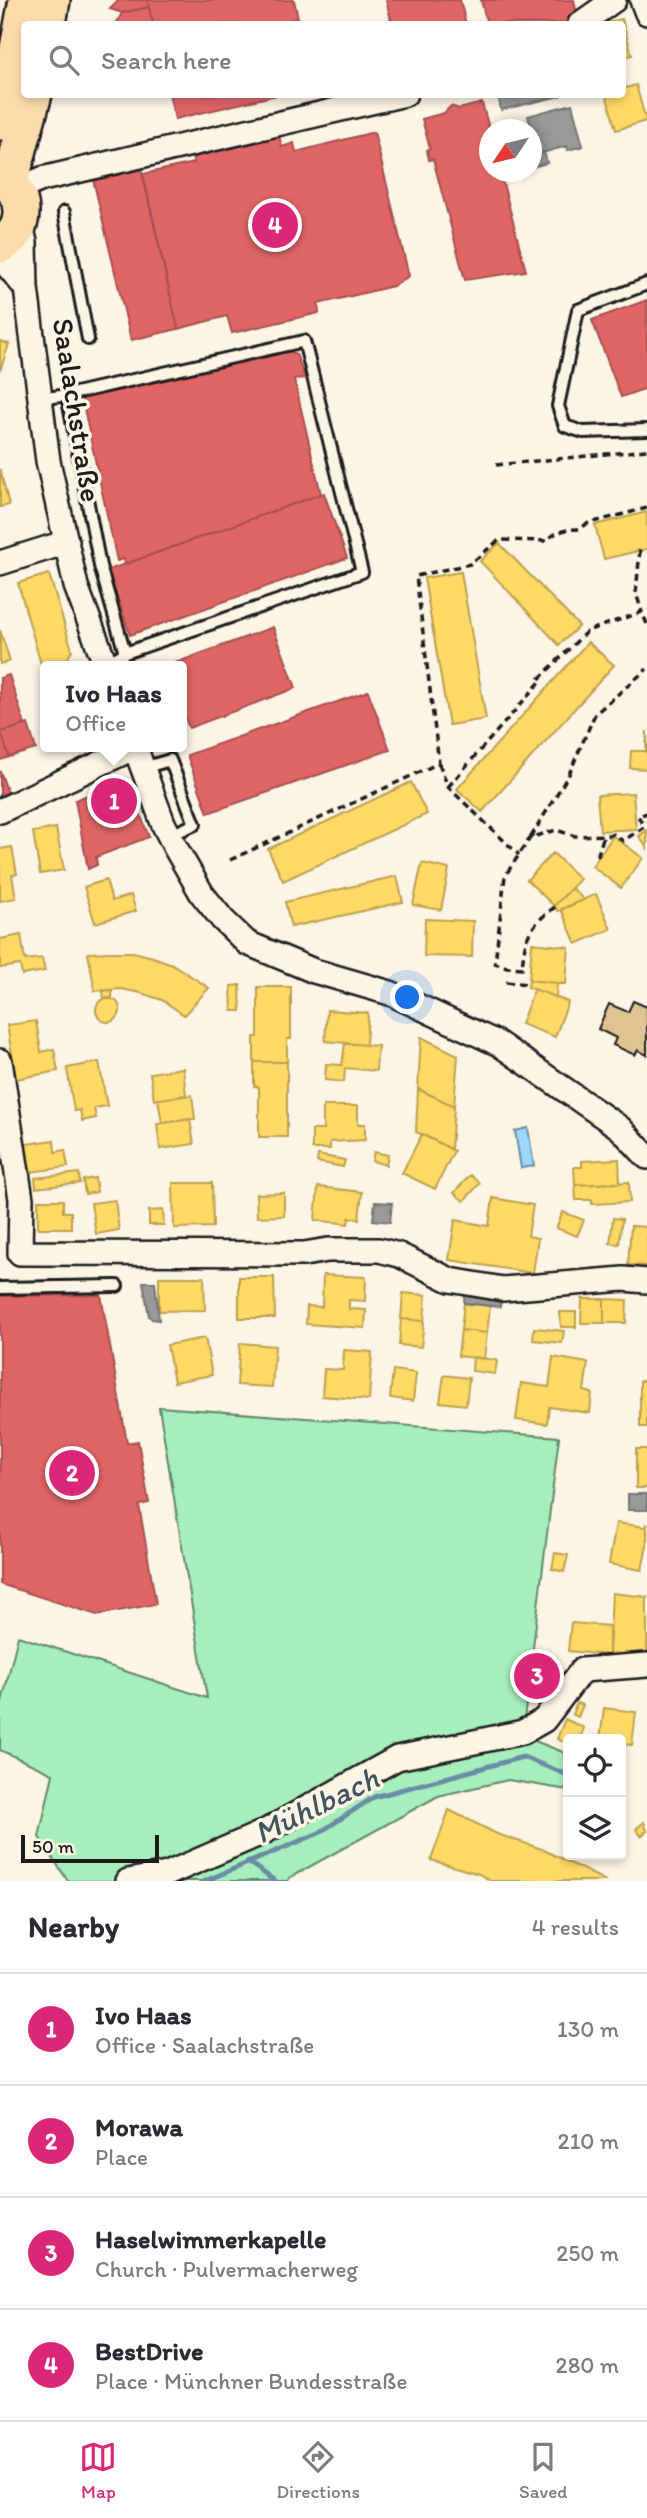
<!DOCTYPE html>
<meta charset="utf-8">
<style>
body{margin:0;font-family:Itim,sans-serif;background:#f2f2f3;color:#2b2b33}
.controls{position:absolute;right:21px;bottom:21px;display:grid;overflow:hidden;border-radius:7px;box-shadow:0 4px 10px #0003}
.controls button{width:63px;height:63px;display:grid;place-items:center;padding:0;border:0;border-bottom:2px solid #e1e1e2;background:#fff;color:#2b2b33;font:35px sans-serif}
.compass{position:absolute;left:479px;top:119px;width:63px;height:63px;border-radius:50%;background:#fff;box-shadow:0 4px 10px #0003;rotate:235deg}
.scale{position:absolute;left:21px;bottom:18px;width:138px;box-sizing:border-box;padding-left:7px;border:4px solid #1c1c1c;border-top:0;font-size:19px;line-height:24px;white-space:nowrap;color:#1c1c1c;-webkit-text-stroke:5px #fcf5e5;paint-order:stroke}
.you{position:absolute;left:408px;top:998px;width:24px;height:24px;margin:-18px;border:5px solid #fff;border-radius:50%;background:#1a73e8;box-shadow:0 0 0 10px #1a73e833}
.badge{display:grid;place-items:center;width:46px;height:46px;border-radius:50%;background:#db2777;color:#fff;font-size:23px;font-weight:700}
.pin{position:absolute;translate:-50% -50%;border:4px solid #fff;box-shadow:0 2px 7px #0006}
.popup{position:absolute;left:40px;top:661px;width:147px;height:91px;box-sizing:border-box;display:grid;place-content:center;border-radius:7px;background:#fff;filter:drop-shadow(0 2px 5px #0005);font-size:23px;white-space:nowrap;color:#7c7c81}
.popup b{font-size:26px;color:#2b2b33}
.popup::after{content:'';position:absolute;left:50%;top:100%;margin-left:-14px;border:14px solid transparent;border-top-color:#fff}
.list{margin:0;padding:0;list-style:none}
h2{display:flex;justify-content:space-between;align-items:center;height:91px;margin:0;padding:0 28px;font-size:30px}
h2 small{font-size:23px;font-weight:400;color:#7c7c81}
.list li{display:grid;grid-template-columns:46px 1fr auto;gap:21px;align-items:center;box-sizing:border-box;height:112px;padding:0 28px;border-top:2px solid #e1e1e2}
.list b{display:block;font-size:26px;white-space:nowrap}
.list p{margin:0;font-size:23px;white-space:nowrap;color:#7c7c81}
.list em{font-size:23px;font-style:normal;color:#7c7c81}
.icon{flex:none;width:38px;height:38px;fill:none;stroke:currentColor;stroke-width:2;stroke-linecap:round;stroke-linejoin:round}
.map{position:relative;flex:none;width:647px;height:1881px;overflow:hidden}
.search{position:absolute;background:#fff;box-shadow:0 4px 10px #0003;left:21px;right:21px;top:21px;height:77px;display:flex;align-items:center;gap:18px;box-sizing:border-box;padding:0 24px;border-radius:7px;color:#7c7c81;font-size:26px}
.sheet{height:539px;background:#fff}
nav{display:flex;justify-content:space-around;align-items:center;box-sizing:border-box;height:98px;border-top:2px solid #e1e1e2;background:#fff;font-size:19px;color:#7c7c81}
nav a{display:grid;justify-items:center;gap:4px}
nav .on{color:#db2777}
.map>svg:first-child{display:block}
</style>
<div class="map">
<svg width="647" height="1881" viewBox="0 0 647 1881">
<rect width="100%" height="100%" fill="#fcf5e5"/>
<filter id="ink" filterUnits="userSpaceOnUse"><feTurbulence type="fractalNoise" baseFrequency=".0143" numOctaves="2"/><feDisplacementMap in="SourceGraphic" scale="14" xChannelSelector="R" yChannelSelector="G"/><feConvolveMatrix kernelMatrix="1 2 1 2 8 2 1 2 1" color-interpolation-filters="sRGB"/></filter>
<g filter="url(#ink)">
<path fill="#a6efbd" stroke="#61866c" stroke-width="2" d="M 159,1407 L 559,1437 L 522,1736 L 568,1754 L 568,1790 L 508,1780 L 438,1796 L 289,1878 L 288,1881 L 68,1881 L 39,1837 L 53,1774 L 0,1750 L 0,1710 L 18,1636 L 207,1698 Z"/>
<path fill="#9ed6fe" stroke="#6a8ca4" stroke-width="2" d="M 528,1128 L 534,1166 L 521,1168 L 515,1131 Z"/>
<path fill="#ffd966" stroke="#bba050" stroke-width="2" d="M 622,19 L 632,55 L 622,58 L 622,24 L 602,24 Z
M 636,85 L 646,121 L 616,130 L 606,94 L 622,94 L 622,89 Z
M 0,341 L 9,344 L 0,371 Z
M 0,469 L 9,505 L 0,507 Z
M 647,512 L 647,549 L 604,559 L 595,525 Z
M 499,543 L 579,626 L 559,645 L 480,561 Z
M 461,572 L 486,719 L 449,725 L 424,578 Z
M 49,574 L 72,650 L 64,666 L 46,666 L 44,675 L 18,583 Z
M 0,630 L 10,661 L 0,664 Z
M 588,642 L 614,665 L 482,812 L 457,789 Z
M 647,731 L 647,769 L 630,768 L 631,751 L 646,751 Z
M 411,782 L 427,814 L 283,881 L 268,849 Z
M 633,793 L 636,829 L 600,831 L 597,795 Z
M 56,828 L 64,870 L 40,874 L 33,832 Z
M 647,830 L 647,848 L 639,836 Z
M 613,836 L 643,858 L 621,888 L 592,866 Z
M 12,847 L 17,874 L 12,875 L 16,898 L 0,901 L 0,849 Z
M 553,853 L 580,879 L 554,906 L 527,880 Z
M 422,863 L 449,869 L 441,910 L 413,905 Z
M 397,876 L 403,902 L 291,927 L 285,902 Z
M 106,880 L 112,901 L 131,895 L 136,911 L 95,923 L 84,887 Z
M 572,888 L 584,900 L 558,911 L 554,906 Z
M 596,894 L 611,929 L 576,944 L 561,909 Z
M 425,919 L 473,921 L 472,957 L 424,956 Z
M 21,935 L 25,960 L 42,958 L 45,971 L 22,975 L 20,965 L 0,968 L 0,939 Z
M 532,943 L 569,947 L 566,984 L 529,980 Z
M 109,952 L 133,952 L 153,957 L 172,964 L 209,988 L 184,1015 L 162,1000 L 141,993 L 121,989 L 95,991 L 88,953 Z
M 529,980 L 557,983 L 556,997 L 528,987 Z
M 240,985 L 241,1011 L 232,1011 L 231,986 Z
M 258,987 L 291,987 L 291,1039 L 287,1039 L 287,1062 L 254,1062 L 254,1037 L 258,1037 Z
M 534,989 L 568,1002 L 555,1037 L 521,1024 Z
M 112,990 L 112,999 L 104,999 L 103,991 Z
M96 1010a12 12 0 1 1 24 0a12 12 0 1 1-24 0Z
M 327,1010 L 368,1013 L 366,1045 L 325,1041 Z
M 36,1021 L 41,1052 L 54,1049 L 58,1071 L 16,1079 L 7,1025 Z
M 421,1037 L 458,1055 L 454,1106 L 418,1089 Z
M 345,1043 L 378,1046 L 376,1071 L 345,1068 L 344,1082 L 325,1080 L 326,1064 L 342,1065 Z
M 99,1062 L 107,1106 L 94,1108 L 96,1118 L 82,1121 L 80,1110 L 74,1111 L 67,1068 Z
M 254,1062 L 287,1062 L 287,1137 L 259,1137 L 259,1087 L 254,1086 Z
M 183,1068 L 186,1095 L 154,1100 L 150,1073 Z
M 418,1089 L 454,1106 L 451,1149 L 416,1132 Z
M 192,1095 L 195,1119 L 162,1123 L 158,1099 Z
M 323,1106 L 358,1106 L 358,1124 L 365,1124 L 365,1140 L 330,1142 L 330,1149 L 312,1149 L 312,1130 L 323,1130 Z
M 190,1119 L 194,1144 L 160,1149 L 157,1124 Z
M 422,1134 L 454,1151 L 435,1189 L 402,1173 Z
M 54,1140 L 55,1152 L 65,1150 L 68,1167 L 30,1172 L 26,1144 Z
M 374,1152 L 388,1155 L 386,1165 L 372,1161 Z
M 318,1155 L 345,1160 L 343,1167 L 317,1162 Z
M 619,1159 L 620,1183 L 575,1185 L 574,1167 L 582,1167 L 582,1161 Z
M 79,1173 L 80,1183 L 36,1188 L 35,1178 Z
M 470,1175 L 480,1183 L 464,1201 L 454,1193 Z
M 95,1178 L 97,1192 L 85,1194 L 83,1180 Z
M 629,1182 L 630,1202 L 592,1204 L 592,1200 L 576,1200 L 575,1185 Z
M 173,1183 L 212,1183 L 213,1227 L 174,1228 Z
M 318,1187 L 362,1192 L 359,1219 L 349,1218 L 348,1224 L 315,1220 Z
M 284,1193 L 284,1216 L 257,1217 L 256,1194 Z
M 493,1198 L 533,1205 L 528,1236 L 538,1238 L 533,1273 L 449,1260 L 455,1220 L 489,1226 Z
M 38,1200 L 63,1200 L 63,1212 L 71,1212 L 71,1228 L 38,1228 Z
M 115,1200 L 119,1230 L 96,1234 L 91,1203 Z
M 163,1210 L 164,1225 L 149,1225 L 149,1211 Z
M 563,1212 L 584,1220 L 577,1236 L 556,1228 Z
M 613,1218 L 622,1219 L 619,1244 L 610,1243 Z
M 631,1226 L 647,1227 L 647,1266 L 628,1265 Z
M 323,1275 L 366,1277 L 365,1301 L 349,1300 L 349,1309 L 366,1310 L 365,1328 L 306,1324 L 307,1306 L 322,1307 Z
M 159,1277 L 204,1277 L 205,1310 L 159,1311 Z
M 239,1277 L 274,1277 L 275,1318 L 239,1318 Z
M 403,1293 L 426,1295 L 424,1321 L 401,1319 Z
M 582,1299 L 604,1299 L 604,1323 L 581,1323 Z
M 604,1299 L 627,1300 L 626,1323 L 604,1323 Z
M 464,1303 L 490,1306 L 487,1333 L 461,1330 Z
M 560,1312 L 576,1312 L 576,1327 L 561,1327 Z
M 401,1319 L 424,1321 L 421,1347 L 399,1345 Z
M 534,1328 L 564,1331 L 562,1343 L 533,1340 Z
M 461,1330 L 487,1333 L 484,1359 L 458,1356 Z
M 205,1338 L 212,1375 L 174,1382 L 167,1345 Z
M 240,1343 L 275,1346 L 272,1387 L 237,1385 Z
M 344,1350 L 372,1352 L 369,1400 L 322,1396 L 324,1369 L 343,1370 Z
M 473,1357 L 497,1360 L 495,1374 L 472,1371 Z
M 553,1357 L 588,1363 L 584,1391 L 592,1393 L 590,1413 L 549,1407 L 547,1424 L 516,1420 L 521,1383 L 549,1387 Z
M 393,1370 L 416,1373 L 413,1401 L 390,1398 Z
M 444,1375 L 469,1378 L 466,1405 L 440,1402 Z
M 640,1381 L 647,1381 L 647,1427 L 640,1427 Z
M 636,1449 L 647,1449 L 647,1488 L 636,1488 Z
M 616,1523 L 646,1527 L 647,1523 L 647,1546 L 642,1570 L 609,1564 Z
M 555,1553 L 568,1555 L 564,1572 L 552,1569 Z
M 612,1593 L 647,1597 L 647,1658 L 609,1655 Z
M 571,1623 L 609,1626 L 609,1655 L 568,1651 Z
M 577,1703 L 583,1705 L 578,1717 L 572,1714 Z
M 604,1708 L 636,1712 L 632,1745 L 621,1744 L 621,1739 L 600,1739 Z
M 565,1719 L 584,1728 L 580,1738 L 582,1739 L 568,1739 L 568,1744 L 557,1739 Z
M 449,1810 L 497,1834 L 542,1849 L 606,1881 L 491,1881 L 479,1874 L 431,1860 Z
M 644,1822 L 647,1831 L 641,1836 L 636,1829 Z"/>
<path fill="#e06666" stroke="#a55050" stroke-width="2" d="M 147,0 L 294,0 L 298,18 L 288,21 L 289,24 L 153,24 Z
M 147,0 L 149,7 L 122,13 L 110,9 L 119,0 Z
M 386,0 L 460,0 L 466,24 L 392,24 Z
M 481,0 L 574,0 L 578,20 L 559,24 L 487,24 Z
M 149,7 L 153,24 L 116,24 L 122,13 Z
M 169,94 L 281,94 L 175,119 Z
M 482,103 L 490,132 L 490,172 L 500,172 L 526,271 L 465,280 L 433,159 L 429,160 L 427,150 L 430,149 L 422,119 L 444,113 L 451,106 L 459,109 Z
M 278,131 L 282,147 L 294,143 L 296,152 L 374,132 L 409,276 L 393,286 L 318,304 L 319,313 L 232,333 L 227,316 L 178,329 L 143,174 L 194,163 L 191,155 Z
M 141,168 L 178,329 L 131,340 L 93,179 Z
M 647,300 L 647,388 L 621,397 L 592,320 Z
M 288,351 L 296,354 L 305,378 L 294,379 L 321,494 L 126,564 L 123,559 L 117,561 L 82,399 Z
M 324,493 L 347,558 L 130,635 L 108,570 Z
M 273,627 L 296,688 L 189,728 L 182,709 L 182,666 L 167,666 Z
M 9,675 L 25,725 L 1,732 L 9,757 L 0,760 L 0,678 Z
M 368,691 L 390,750 L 208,813 L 187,755 Z
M 28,724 L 36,749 L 9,757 L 1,732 Z
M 0,771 L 8,793 L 0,795 Z
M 127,779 L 149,837 L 96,857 L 97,865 L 88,869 L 75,800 Z
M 101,1295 L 127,1443 L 138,1441 L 149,1503 L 139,1505 L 156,1604 L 97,1615 L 0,1584 L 0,1296 Z"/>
<path fill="#76a5af" stroke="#5b7c83" stroke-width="2" d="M 544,1670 L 545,1680 L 531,1681 L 530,1672 Z"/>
<path fill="#999" stroke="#747474" stroke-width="2" d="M 498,94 L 560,94 L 560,96 L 501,110 Z
M 572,104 L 583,146 L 568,150 L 567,146 L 538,154 L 528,116 Z
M 536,146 L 538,154 L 544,152 L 547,163 L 532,167 L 532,147 Z
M 375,1202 L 392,1203 L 390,1222 L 373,1220 Z
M 143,1282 L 155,1282 L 159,1320 L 152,1319 L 149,1316 Z
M 465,1290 L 502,1294 L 500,1307 L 464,1303 Z
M 628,1494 L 647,1494 L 647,1510 L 628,1510 Z"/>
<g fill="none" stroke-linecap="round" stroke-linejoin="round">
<path stroke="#6a8ca4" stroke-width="5" d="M 248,1862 L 275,1881
M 205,1881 L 319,1833 L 374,1797 L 523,1757 L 568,1775"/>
</g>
<path fill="#dec393" stroke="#1c1c1c" stroke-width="2" d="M 633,1001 L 647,1007 L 647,1055 L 638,1050 L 635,1055 L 613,1045 L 616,1038 L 598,1029 L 609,1004 L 628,1012 Z"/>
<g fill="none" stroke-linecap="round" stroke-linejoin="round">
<defs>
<path id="lane" d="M 64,212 L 88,339
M 647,284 L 578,310 L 558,406 L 565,426 L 583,432 L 647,430
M 67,395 L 304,341 L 362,572 L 125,653
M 40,399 L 67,395 L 100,566 L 125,653 L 105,664
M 143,768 L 170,760 L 195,824 L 169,836
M 0,1288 L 117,1286"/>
<path id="street" d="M 642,0 L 647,13
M 580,24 L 614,0
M 16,190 L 42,179 L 405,94
M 20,222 L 25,242 L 26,288 L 48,461 L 76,586 L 106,666
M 0,257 L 26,288
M 0,563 L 67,542
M 135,747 L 163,823 L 175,847 L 202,894 L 223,920 L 247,943 L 314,971 L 390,993 L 499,1044 L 620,1128 L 647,1157
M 0,811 L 135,747
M 0,1061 L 21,1199 L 20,1253 L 304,1254 L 328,1250 L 379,1250 L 399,1255 L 450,1280 L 503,1289 L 623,1279 L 647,1281
M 128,1881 L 167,1874 L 264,1832 L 397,1758 L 523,1732 L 544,1720 L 582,1670 L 647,1665"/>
<path id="primary" d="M 48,24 L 52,0
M 0,122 L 16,59 L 27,0
M 0,175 C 26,192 30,230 0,245
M 10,182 L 34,94"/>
</defs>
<use href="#lane" stroke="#1c1c1c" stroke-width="16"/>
<use href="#street" stroke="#1c1c1c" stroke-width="28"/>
<use href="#primary" stroke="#1c1c1c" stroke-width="40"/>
<path stroke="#1c1c1c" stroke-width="3.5" stroke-dasharray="7 5" stroke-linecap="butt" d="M 496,465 L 647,450
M 640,550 L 636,593 L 642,612
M 439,763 L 448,787 L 519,855
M 448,787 L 540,682 L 538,680 L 587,631 L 642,612 L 647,624
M 531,837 L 569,774 L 595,714 L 647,669
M 599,856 L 598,854 L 603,838 L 613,834 L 623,841 L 644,827 L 638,816 L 647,813
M 230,860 L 439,763 L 416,576 L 470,564 L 499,540 L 545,541 C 557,531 565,529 581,529 L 586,524 L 647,508
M 555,907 C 528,927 525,937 522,968 L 507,967 L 495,963 L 505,876 L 530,838 L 556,830 L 575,836 L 610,835
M 506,982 L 528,984"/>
<use href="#lane" stroke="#fcf5e5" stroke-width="10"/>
<use href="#street" stroke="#fcf5e5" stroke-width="23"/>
<use href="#primary" stroke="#fddcac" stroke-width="35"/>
</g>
</g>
<g text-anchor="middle" stroke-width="7" stroke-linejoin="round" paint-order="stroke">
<g font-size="30" fill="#1c1c1c" stroke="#fcf5e5">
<text transform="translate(77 410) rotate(81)" y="10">Saalachstraße</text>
</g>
<g font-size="32" font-style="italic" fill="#435460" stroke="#fcf5e5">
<text transform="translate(316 1805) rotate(-26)" y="11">Mühlbach</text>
</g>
</g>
</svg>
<div class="controls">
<button><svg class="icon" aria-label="locate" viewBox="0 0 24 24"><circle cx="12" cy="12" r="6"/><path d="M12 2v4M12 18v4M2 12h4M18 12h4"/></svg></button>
<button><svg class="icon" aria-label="layers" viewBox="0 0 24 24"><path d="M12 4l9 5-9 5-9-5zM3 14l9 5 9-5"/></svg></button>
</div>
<svg class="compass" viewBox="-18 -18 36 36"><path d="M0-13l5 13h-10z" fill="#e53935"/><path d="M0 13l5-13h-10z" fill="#7c7c81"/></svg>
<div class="scale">50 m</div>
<div class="you"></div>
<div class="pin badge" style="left:114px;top:801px">1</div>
<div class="popup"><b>Ivo Haas</b>Office</div>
<div class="pin badge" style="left:72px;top:1473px">2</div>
<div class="pin badge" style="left:537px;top:1676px">3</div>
<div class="pin badge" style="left:275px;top:225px">4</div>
<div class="search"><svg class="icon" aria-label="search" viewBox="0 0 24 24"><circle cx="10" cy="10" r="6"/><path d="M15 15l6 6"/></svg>Search here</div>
</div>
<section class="sheet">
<h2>Nearby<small>4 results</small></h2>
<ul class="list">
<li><span class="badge">1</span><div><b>Ivo Haas</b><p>Office · Saalachstraße</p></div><em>130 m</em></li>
<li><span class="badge">2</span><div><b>Morawa</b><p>Place</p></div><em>210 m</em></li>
<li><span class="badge">3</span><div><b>Haselwimmerkapelle</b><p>Church · Pulvermacherweg</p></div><em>250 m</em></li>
<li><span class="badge">4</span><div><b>BestDrive</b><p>Place · Münchner Bundesstraße</p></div><em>280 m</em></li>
</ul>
</section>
<nav>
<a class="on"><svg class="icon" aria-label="map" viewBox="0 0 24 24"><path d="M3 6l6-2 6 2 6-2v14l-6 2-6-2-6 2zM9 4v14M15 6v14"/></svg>Map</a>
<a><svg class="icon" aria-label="directions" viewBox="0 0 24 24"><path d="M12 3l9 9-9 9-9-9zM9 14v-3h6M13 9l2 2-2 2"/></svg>Directions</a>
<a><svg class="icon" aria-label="saved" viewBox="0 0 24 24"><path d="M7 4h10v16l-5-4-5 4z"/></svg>Saved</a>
</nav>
